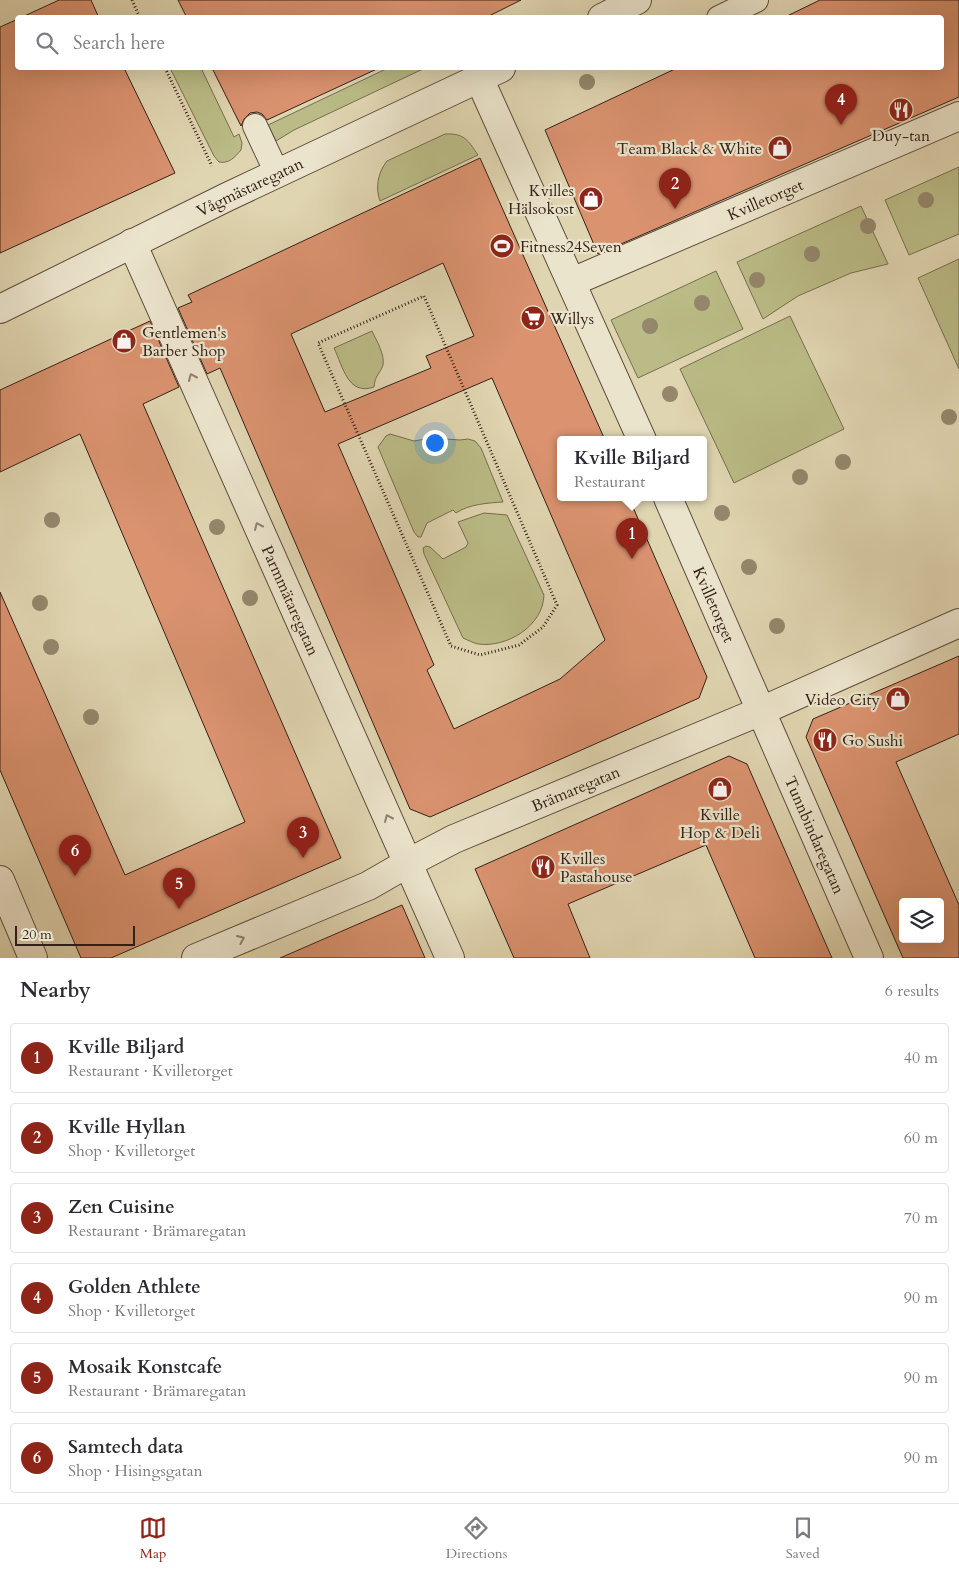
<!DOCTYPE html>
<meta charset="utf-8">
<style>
body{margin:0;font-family:Cardo,serif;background:#f7f7f7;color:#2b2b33}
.controls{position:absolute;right:15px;bottom:15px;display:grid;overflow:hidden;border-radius:5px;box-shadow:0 5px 20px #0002}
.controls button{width:45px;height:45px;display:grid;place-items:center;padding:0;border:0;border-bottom:1px solid #e1e1e2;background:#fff;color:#2b2b33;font:25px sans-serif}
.scale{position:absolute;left:15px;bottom:12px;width:120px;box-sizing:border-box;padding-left:5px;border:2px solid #332017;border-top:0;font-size:14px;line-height:18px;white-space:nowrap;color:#332017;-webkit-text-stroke:4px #ebe4cc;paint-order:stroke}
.you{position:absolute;left:434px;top:442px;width:18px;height:18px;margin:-12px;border:4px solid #fff;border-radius:50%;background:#1a73e8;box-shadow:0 0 0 8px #1a73e833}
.badge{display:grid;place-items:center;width:32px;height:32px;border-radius:50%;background:#8f2418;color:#fff;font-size:16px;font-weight:700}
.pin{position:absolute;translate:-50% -41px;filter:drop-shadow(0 1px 2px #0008)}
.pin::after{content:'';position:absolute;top:26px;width:18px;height:15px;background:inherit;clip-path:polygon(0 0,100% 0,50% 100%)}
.popup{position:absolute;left:557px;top:436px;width:150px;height:65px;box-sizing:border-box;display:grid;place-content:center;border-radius:5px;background:#fff;filter:drop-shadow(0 1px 4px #0005);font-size:16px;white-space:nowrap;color:#7c7c81}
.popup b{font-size:19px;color:#2b2b33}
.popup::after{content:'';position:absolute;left:50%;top:100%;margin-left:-10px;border:10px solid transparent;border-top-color:#fff}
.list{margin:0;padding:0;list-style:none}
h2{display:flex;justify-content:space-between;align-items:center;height:65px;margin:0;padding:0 20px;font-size:21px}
h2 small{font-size:16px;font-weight:400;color:#7c7c81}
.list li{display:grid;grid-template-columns:32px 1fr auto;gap:15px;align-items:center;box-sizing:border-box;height:70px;margin:0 10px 10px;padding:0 10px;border:1px solid #e1e1e2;border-radius:5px}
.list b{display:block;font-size:19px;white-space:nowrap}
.list p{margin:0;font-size:16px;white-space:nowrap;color:#7c7c81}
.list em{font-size:16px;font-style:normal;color:#7c7c81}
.icon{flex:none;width:28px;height:28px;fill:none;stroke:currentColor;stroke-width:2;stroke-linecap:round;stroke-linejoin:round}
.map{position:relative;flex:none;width:959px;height:958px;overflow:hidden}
.search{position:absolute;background:#fff;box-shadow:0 5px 20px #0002;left:15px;right:15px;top:15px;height:55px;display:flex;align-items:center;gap:12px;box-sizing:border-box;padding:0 18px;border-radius:5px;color:#7c7c81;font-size:19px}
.sheet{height:545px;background:#fff}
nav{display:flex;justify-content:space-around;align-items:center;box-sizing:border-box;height:70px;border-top:1px solid #e1e1e2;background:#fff;font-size:14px;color:#7c7c81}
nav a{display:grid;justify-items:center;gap:2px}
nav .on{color:#8f2418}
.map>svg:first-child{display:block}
</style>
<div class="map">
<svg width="959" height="958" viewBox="0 0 959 958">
<rect width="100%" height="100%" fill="#e0d5b1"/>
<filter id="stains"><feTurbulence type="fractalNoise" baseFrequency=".004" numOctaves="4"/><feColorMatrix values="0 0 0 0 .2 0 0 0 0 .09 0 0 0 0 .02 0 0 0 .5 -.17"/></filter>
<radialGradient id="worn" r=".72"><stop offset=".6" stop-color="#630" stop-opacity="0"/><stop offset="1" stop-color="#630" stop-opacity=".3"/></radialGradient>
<path fill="#babb86" stroke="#766e4e" d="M 170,68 L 201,68 L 234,137 L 239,134 L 242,143 L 241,150 C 235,157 229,164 219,162 L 214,156 Z
M 388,68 L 425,68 L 294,130 L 276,141 L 268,125 Z
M 445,134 C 464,133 468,140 478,155 L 380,201 C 375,188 378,172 387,161 Z
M 959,167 L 959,234 L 909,255 L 885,200 Z
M 861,206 L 888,264 L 851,273 L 798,296 L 763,319 L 737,262 Z
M 959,259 L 959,369 L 918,278 Z
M 716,271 L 743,329 L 638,378 L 611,320 Z
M 790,316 L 844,429 L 734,483 L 680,369 Z
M 372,331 C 376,340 385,354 383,365 C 380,374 375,375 374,387 C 348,396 343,367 334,348 Z
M 390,434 L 414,441 L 431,438 L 460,440 L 468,439 L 475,441 L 481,448 L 503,502 C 488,503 469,504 456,513 L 453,510 L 427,523 L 421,537 L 418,537 L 414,532 L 378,447 L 386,436 Z
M 484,513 L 507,515 L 544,595 C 543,626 507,648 478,644 C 473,643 468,640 463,638 L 424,554 L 423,548 L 426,546 L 430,547 L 443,559 L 466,547 L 468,543 L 458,522 Z"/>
<path fill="#da926f" stroke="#332017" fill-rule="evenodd" d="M 59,0 L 91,0 L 99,18 L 20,18 Z
M 178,0 L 521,0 L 485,18 L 187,18 Z
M 820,0 L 959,0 L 959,97 L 598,254 L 545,130 L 677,68 L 942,68 L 942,18 L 783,18 Z
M 18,19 L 18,68 L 124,68 L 175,173 L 0,253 L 0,27 Z
M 212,68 L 379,68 L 267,120 L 262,114 L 257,112 L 250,113 L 244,119 L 241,126 Z
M 480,158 L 605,440 L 561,440 L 561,498 L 629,498 L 707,677 L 699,698 L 430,817 L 410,809 L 220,368 L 207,374 L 178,308 L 192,302 L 188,295 ZM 443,263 L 474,336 L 426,356 L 431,368 L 325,412 L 291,334 ZM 492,378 L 605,640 L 560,679 L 454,729 L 427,670 L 434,665 L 338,444 Z
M 150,321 L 179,387 L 143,404 L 341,858 L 111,958 L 81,958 L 0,770 L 0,592 L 125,875 L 245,822 L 80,434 L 0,472 L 0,390 Z
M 959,656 L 959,734 L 896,762 L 959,905 L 959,958 L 903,958 L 806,737 L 813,719 ZM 903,902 L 940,902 L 940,939 L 903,939 Z
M 729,756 L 747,764 L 832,958 L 755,958 L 706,845 L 568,904 L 590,958 L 514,958 L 475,869 Z
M 402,905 L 425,958 L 280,958 Z"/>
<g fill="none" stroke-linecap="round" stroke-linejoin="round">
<defs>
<path id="service" d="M 719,18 L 756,0
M 255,126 L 277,173"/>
<g id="pedestrian">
<path d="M 479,78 L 642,440"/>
<path id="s1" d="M 572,282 L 959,116"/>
<path id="s2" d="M 668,498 L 761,711"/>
</g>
<g id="minor">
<path d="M 602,18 L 637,0"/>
<path id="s3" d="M 132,243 L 450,958"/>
<path id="s4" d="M 0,309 L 227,197 L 501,68"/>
<path id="s5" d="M 761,711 L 869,958"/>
<path id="s6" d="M 196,958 L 368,886 L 408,863 L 454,839 L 761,711 L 959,623"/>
</g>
<path id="tertiary" d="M 0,880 L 33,958"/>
</defs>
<use href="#service" stroke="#5e4d3e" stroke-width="26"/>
<use href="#pedestrian" stroke="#5e4d3e" stroke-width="30"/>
<use href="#minor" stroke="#5e4d3e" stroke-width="30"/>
<use href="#tertiary" stroke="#5e4d3e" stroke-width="30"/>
<path stroke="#332017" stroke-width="3" stroke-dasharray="1 2.5" stroke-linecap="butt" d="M 132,0 L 140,18
M 165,68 L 212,166
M 424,296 L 557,605 L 543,627 L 519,645 L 480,655 L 451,646 L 318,343 Z"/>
<use href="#service" stroke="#ebe4cc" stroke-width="24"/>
<use href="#pedestrian" stroke="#ebe4cc" stroke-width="28"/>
<use href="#minor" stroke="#ebe4cc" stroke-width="28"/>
<use href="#tertiary" stroke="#ebe4cc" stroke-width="28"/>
</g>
<g fill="#94876c">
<circle cx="587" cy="82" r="8"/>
<circle cx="926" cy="200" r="8"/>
<circle cx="868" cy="226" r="8"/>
<circle cx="812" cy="254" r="8"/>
<circle cx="757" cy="280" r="8"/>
<circle cx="702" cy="303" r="8"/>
<circle cx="650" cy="326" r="8"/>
<circle cx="670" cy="394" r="8"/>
<circle cx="949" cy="417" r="8"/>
<circle cx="843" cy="462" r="8"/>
<circle cx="800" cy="477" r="8"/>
<circle cx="722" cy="513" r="8"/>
<circle cx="52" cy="520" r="8"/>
<circle cx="217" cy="527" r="8"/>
<circle cx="749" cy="567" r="8"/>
<circle cx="250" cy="598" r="8"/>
<circle cx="40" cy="603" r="8"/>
<circle cx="777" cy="626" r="8"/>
<circle cx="51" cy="647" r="8"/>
<circle cx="91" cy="717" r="8"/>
</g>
<defs><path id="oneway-chevron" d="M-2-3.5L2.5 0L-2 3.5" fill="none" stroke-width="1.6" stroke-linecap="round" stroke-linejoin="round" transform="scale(1.25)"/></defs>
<g stroke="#8f8272">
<use href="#oneway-chevron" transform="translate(192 377) rotate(-114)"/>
<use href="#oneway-chevron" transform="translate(258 526) rotate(-114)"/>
<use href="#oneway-chevron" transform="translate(388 818) rotate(-114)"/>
<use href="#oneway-chevron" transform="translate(241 939) rotate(-23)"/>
</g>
<defs>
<symbol id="restaurant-disc" viewBox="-11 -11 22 22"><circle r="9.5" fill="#8f2418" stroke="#ebe4cc"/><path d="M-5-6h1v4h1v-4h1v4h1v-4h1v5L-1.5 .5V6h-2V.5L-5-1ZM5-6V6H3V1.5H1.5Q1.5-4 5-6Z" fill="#fff"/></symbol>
<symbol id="shop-disc" viewBox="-11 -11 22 22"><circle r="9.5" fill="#8f2418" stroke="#ebe4cc"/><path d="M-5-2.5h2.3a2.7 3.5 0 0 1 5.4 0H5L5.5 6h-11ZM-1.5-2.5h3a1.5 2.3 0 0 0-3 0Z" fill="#fff"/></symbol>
<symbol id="stadium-disc" viewBox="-11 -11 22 22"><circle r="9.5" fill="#8f2418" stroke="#ebe4cc"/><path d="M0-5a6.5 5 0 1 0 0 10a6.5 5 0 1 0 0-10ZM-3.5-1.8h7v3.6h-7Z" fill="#fff"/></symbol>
<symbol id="supermarket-disc" viewBox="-11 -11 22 22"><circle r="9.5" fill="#8f2418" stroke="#ebe4cc"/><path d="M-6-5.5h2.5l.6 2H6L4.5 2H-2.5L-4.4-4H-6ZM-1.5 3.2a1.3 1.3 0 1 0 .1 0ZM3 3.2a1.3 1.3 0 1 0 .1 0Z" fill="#fff"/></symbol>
</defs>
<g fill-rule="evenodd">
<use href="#restaurant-disc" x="887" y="96" width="28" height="28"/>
<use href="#shop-disc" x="766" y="134" width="28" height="28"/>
<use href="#shop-disc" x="577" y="185" width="28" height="28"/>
<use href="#stadium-disc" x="488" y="232" width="28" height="28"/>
<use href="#supermarket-disc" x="519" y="304" width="28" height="28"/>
<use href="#shop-disc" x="110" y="327" width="28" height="28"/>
<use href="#shop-disc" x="884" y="685" width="28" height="28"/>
<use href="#restaurant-disc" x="811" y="726" width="28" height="28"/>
<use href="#shop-disc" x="706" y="775" width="28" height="28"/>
<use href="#restaurant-disc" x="529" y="853" width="28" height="28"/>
</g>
<g text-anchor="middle" stroke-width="4.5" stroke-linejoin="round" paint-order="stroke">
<g font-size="16" fill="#332017" stroke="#ebe4cc" text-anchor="start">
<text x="901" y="141" text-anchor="middle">Duy-tan</text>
<text x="762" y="154" text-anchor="end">Team Black &amp; White</text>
<text x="574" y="196" text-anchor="end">Kvilles<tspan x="574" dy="18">Hälsokost</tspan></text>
<text x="520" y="252">Fitness24Seven</text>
<text x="550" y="324">Willys</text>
<text x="142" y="338">Gentlemen's<tspan x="142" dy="18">Barber Shop</tspan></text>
<text x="880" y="705" text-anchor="end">Video City</text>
<text x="842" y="746">Go Sushi</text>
<text x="720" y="820" text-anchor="middle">Kville<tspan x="720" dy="18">Hop &amp; Deli</tspan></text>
<text x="560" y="864">Kvilles<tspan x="560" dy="18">Pastahouse</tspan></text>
</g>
<g font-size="16" fill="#332017" stroke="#ebe4cc">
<text dy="6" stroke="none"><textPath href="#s4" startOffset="278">Vågmästaregatan</textPath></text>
<text dy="6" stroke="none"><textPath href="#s1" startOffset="210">Kvilletorget</textPath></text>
<text dy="6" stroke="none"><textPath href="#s3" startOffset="391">Parmmätaregatan</textPath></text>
<text dy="6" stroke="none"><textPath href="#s2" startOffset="116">Kvilletorget</textPath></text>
<text dy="6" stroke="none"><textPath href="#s6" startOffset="416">Brämaregatan</textPath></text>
<text dy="6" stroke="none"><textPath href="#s5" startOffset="135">Tunnbindaregatan</textPath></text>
</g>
</g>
<rect width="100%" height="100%" filter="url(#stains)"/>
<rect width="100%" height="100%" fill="url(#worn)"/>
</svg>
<div class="controls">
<button><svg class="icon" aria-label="layers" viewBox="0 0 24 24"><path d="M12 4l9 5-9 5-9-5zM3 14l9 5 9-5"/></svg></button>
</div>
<div class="scale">20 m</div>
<div class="you"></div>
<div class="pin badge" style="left:632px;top:559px">1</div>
<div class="popup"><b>Kville Biljard</b>Restaurant</div>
<div class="pin badge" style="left:675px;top:209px">2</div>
<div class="pin badge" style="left:303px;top:858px">3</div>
<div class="pin badge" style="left:841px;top:125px">4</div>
<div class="pin badge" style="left:179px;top:909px">5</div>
<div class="pin badge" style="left:75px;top:876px">6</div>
<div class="search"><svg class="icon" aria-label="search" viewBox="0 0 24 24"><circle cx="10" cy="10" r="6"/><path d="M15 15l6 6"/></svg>Search here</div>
</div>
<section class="sheet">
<h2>Nearby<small>6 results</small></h2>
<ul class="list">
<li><span class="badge">1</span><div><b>Kville Biljard</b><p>Restaurant · Kvilletorget</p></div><em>40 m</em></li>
<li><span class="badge">2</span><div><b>Kville Hyllan</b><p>Shop · Kvilletorget</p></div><em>60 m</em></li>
<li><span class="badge">3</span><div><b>Zen Cuisine</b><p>Restaurant · Brämaregatan</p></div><em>70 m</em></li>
<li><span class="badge">4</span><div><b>Golden Athlete</b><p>Shop · Kvilletorget</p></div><em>90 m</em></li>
<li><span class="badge">5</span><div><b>Mosaik Konstcafe</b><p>Restaurant · Brämaregatan</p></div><em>90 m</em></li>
<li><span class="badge">6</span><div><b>Samtech data</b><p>Shop · Hisingsgatan</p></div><em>90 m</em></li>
</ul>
</section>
<nav>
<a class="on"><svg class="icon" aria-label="map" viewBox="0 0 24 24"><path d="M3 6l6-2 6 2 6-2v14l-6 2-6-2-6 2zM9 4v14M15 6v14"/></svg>Map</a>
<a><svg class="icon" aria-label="directions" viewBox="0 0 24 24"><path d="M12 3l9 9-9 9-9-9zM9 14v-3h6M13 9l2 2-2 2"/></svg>Directions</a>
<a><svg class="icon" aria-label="saved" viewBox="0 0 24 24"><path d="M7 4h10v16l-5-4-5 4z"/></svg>Saved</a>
</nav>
